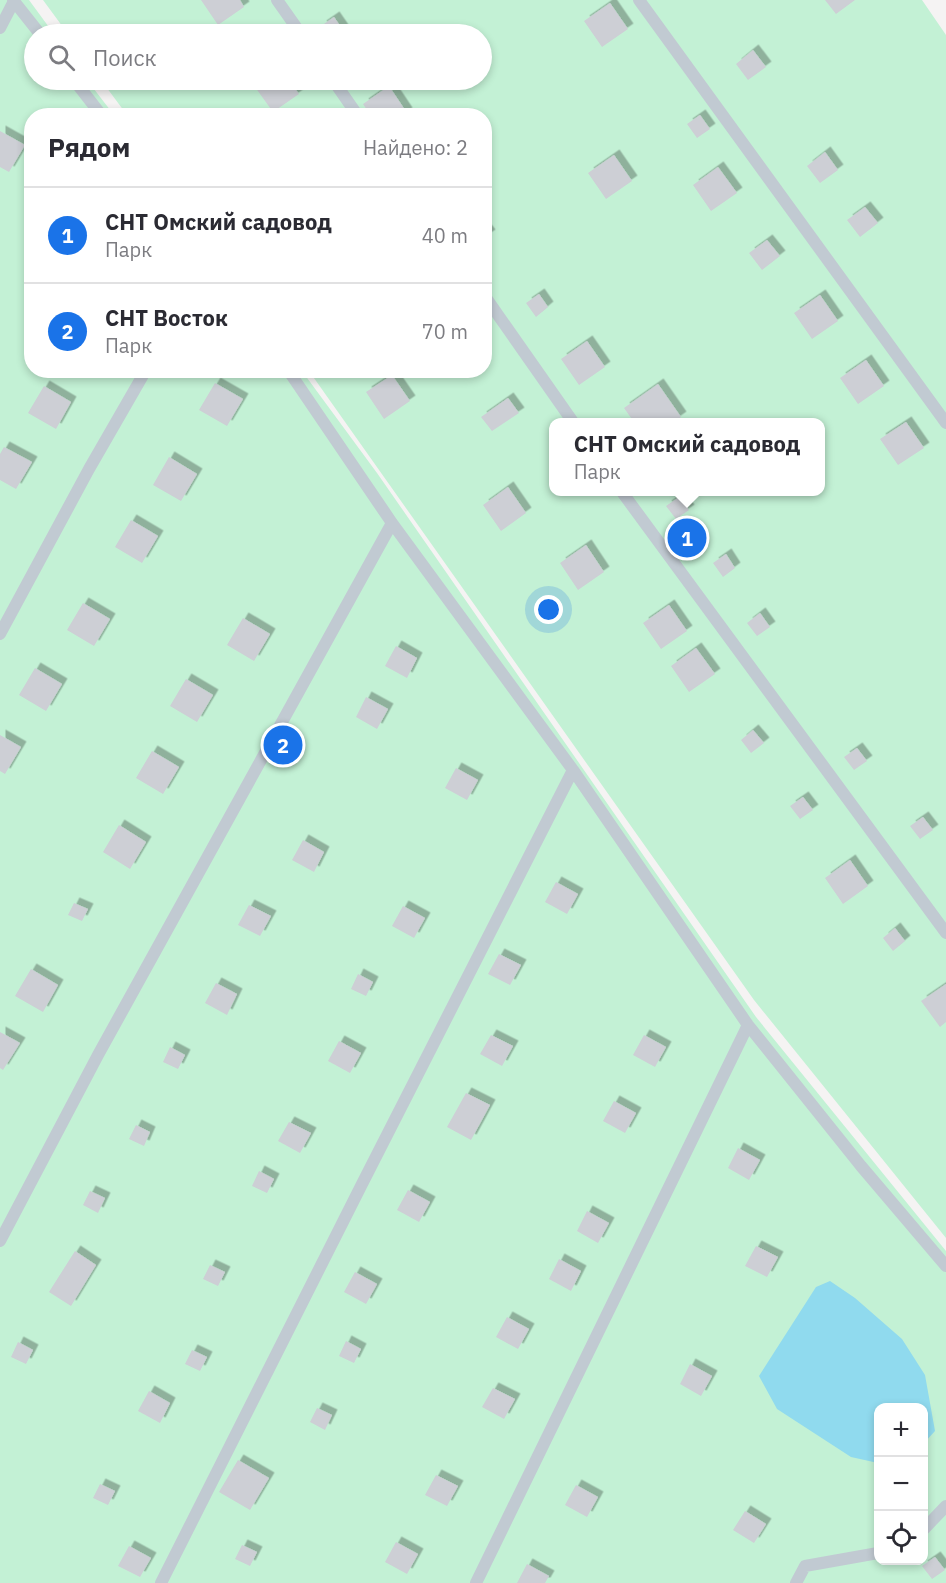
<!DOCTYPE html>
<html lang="ru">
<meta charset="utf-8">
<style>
body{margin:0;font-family:"IBM Plex Sans",sans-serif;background:#f7f7f7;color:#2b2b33}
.controls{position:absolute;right:18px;bottom:18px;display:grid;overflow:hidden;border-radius:12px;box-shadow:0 3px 9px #0003}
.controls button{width:54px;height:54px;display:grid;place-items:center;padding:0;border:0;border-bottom:2px solid #e1e1e2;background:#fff;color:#2b2b33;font:30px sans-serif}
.you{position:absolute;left:549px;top:610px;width:21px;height:21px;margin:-15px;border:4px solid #fff;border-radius:50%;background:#1a73e8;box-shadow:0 0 0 9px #1a73e833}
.badge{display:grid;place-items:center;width:39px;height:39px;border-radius:50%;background:#1a73e8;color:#fff;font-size:20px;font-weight:700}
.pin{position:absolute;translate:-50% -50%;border:3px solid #fff;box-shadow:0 2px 6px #0006}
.popup{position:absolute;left:549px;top:418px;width:276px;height:78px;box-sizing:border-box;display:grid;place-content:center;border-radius:12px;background:#fff;filter:drop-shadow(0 2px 4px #0005);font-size:20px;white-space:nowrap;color:#7c7c81}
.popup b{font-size:22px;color:#2b2b33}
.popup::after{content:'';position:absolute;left:50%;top:100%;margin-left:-12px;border:12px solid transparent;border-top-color:#fff}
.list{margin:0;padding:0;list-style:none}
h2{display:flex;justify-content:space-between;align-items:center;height:78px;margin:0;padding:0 24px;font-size:26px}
h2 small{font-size:20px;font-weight:400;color:#7c7c81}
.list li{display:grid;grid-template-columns:39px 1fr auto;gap:18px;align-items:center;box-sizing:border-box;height:96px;padding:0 24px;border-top:2px solid #e1e1e2}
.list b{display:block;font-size:22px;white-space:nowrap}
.list p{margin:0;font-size:20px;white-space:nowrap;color:#7c7c81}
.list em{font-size:20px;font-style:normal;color:#7c7c81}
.icon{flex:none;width:33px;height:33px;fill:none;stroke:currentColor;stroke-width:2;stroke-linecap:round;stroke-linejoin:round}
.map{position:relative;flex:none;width:946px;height:1583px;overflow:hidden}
.search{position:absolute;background:#fff;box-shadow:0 3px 9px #0003;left:24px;top:24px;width:468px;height:66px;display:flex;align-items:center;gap:15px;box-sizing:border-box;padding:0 21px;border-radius:33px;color:#7c7c81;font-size:22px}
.panel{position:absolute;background:#fff;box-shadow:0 3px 9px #0003;left:24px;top:108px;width:468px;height:270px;border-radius:24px}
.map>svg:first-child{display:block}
</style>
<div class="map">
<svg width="946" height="1583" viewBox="0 0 946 1583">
<defs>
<filter id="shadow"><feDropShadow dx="5.5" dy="-5.5" stdDeviation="0" flood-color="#0004"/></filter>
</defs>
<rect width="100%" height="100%" fill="#f5f3f3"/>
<path fill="#c3f1d5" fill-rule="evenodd" d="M 0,0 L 29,0 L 54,34 L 34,34 L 34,80 L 87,80 L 114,115 L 32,116 L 32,370 L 302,371 L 377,473 L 756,1017 L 946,1251 L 946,1583 L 0,1583 ZM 878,1408 L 924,1408 L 924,1560 L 878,1560 Z
M 43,0 L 922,0 L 946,35 L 946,1238 L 754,1000 L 309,371 L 484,370 L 484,116 L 127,115 L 101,80 L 482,80 L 482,34 L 68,34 ZM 554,422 L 820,422 L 820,492 L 554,492 Z"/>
<path fill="#90daee" d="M 830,1281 L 855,1298 L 902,1339 L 925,1375 L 935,1431 L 924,1443 L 924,1408 L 878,1408 L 878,1463 L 851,1457 L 777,1409 L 759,1376 L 816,1287 Z"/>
<path fill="#cdcfd5" filter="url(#shadow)" d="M 201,0 L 240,0 L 244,7 L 218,25 Z
M 825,0 L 855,0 L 836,14 Z
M 610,3 L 628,29 L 602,47 L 584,21 Z
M 334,17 L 343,30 L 338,34 L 327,34 L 321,26 Z
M 753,50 L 766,67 L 748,80 L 736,64 Z
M 265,80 L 289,80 L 299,94 L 273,112 L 255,87 Z
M 389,86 L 407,113 L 403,116 L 371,116 L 363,104 Z
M 700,115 L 710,129 L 697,138 L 687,124 Z
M 0,131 L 25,145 L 9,172 L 0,167 Z
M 825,152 L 838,170 L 820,183 L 807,166 Z
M 614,155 L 632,181 L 606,199 L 588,173 Z
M 718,167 L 737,193 L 711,211 L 693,185 Z
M 865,207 L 878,223 L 860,237 L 847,220 Z
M 484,227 L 490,235 L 484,239 Z
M 767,240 L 780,256 L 762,270 L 749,253 Z
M 539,294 L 548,307 L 536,317 L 526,303 Z
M 820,295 L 838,321 L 812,339 L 794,313 Z
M 587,341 L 605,367 L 579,385 L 561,359 Z
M 866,360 L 884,386 L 858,404 L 840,378 Z
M 392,375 L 410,401 L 384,419 L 366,392 Z
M 215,383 L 243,399 L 227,426 L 199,410 Z
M 658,384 L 681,417 L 674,422 L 634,422 L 624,408 Z
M 44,386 L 71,402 L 56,429 L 28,413 Z
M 508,398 L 519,413 L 492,431 L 481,417 Z
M 906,422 L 924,448 L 898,465 L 880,439 Z
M 4,447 L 32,462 L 16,489 L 0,480 L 0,454 Z
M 169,457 L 197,474 L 181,501 L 153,485 Z
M 508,487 L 526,513 L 501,531 L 483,505 Z
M 679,497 L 689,510 L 676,519 L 666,506 Z
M 131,520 L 158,536 L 142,563 L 115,547 Z
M 586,545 L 604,572 L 578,590 L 560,563 Z
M 726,554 L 735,568 L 723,577 L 713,563 Z
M 83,603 L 110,619 L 94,646 L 67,630 Z
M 669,605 L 687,631 L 661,649 L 643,623 Z
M 760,613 L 770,627 L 757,636 L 747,623 Z
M 243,618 L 270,634 L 254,661 L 227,645 Z
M 396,646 L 417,658 L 407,678 L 385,666 Z
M 696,648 L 715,674 L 689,692 L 671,666 Z
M 35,668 L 62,684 L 46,711 L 19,695 Z
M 186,679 L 213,695 L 197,722 L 170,706 Z
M 366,697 L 388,709 L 377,729 L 356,717 Z
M 753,730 L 764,743 L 751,753 L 741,740 Z
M 0,735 L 21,747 L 5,774 L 0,771 Z
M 857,748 L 867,761 L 854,770 L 844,757 Z
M 152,751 L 179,767 L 163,794 L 136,778 Z
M 456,768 L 478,780 L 467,800 L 445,788 Z
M 803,797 L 813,810 L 800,819 L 790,806 Z
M 923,817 L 933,830 L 920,839 L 910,826 Z
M 119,825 L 146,842 L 130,869 L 103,852 Z
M 303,840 L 324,852 L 314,872 L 292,860 Z
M 850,860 L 868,886 L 843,904 L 825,878 Z
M 556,882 L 578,894 L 567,914 L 545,902 Z
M 74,903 L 88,909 L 82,921 L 68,915 Z
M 249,905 L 271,916 L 260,936 L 238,925 Z
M 403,906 L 425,918 L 414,938 L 392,926 Z
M 895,928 L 905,941 L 893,951 L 883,938 Z
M 499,954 L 521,965 L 510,985 L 488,974 Z
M 31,969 L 58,985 L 43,1012 L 15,996 Z
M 358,974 L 373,982 L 366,996 L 351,989 Z
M 216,983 L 237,994 L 227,1015 L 205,1003 Z
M 946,984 L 946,1022 L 940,1027 L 921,1001 Z
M 0,1032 L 20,1043 L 3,1070 L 0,1068 Z
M 491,1035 L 513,1046 L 502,1066 L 480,1054 Z
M 644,1035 L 666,1047 L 655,1067 L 633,1055 Z
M 339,1041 L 361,1053 L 350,1073 L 328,1061 Z
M 170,1047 L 185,1055 L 178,1069 L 163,1062 Z
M 466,1093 L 490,1105 L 471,1140 L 447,1127 Z
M 614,1101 L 636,1113 L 625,1133 L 603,1121 Z
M 289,1122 L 311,1133 L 300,1153 L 278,1141 Z
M 136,1125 L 150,1132 L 144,1146 L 129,1139 Z
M 738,1148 L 760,1160 L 749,1180 L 728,1168 Z
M 259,1171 L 274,1179 L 267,1193 L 252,1186 Z
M 408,1190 L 430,1202 L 419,1222 L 397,1210 Z
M 90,1191 L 105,1198 L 98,1213 L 83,1205 Z
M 587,1211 L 609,1223 L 598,1243 L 577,1231 Z
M 756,1246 L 778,1257 L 767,1277 L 745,1266 Z
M 75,1251 L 96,1265 L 71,1306 L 49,1292 Z
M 559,1259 L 581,1271 L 571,1291 L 549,1279 Z
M 210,1265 L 225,1272 L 218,1286 L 203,1279 Z
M 355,1272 L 377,1284 L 366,1304 L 344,1292 Z
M 507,1317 L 529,1329 L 518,1349 L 496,1337 Z
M 346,1341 L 361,1349 L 354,1363 L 339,1356 Z
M 18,1342 L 33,1350 L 26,1364 L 11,1357 Z
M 192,1350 L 207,1357 L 200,1371 L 185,1364 Z
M 690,1364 L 712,1376 L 701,1396 L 680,1384 Z
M 493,1388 L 515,1399 L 504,1419 L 482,1407 Z
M 149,1391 L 170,1403 L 160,1423 L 138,1411 Z
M 317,1408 L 332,1415 L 325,1430 L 310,1422 Z
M 238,1460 L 269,1478 L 250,1510 L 219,1492 Z
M 436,1475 L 458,1486 L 447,1506 L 425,1495 Z
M 100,1484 L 115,1491 L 108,1505 L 93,1498 Z
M 576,1485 L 598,1497 L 587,1517 L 565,1505 Z
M 745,1511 L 766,1524 L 754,1543 L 733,1530 Z
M 396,1542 L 418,1554 L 407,1574 L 385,1562 Z
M 242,1545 L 257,1552 L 250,1566 L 235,1559 Z
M 129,1546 L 151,1558 L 140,1577 L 118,1566 Z
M 935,1557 L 945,1570 L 932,1579 L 922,1566 Z
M 527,1564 L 549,1576 L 545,1583 L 517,1583 Z"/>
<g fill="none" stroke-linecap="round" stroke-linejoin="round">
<path stroke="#c1cad2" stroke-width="12" d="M 13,0 L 40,34
M 277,0 L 301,34
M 639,0 L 946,423
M 0,28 L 14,1
M 74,80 L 102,116
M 333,80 L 358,116
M 484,295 L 573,422
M 288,370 L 392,523 L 573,770 L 748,1025 L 861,1166 L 946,1266
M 622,492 L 946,933
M 0,634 L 89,469 L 146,370
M 0,1241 L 98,1055 L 392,523
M 924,1529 L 946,1506
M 161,1583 L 361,1186 L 573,770
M 476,1583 L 748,1025
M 796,1583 L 805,1566 L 878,1553"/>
</g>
</svg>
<div class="controls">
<button>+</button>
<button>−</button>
<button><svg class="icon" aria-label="locate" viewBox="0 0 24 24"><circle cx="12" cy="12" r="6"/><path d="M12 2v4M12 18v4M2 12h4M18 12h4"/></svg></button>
</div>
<div class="you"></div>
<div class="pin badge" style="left:687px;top:538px">1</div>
<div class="popup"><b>СНТ Омский садовод</b>Парк</div>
<div class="pin badge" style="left:283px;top:745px">2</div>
<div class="search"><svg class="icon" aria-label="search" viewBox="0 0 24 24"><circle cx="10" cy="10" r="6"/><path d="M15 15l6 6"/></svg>Поиск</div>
<section class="panel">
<h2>Рядом<small>Найдено: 2</small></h2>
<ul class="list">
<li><span class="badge">1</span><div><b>СНТ Омский садовод</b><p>Парк</p></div><em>40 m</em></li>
<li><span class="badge">2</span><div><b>СНТ Восток</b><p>Парк</p></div><em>70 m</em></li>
</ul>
</section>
</div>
